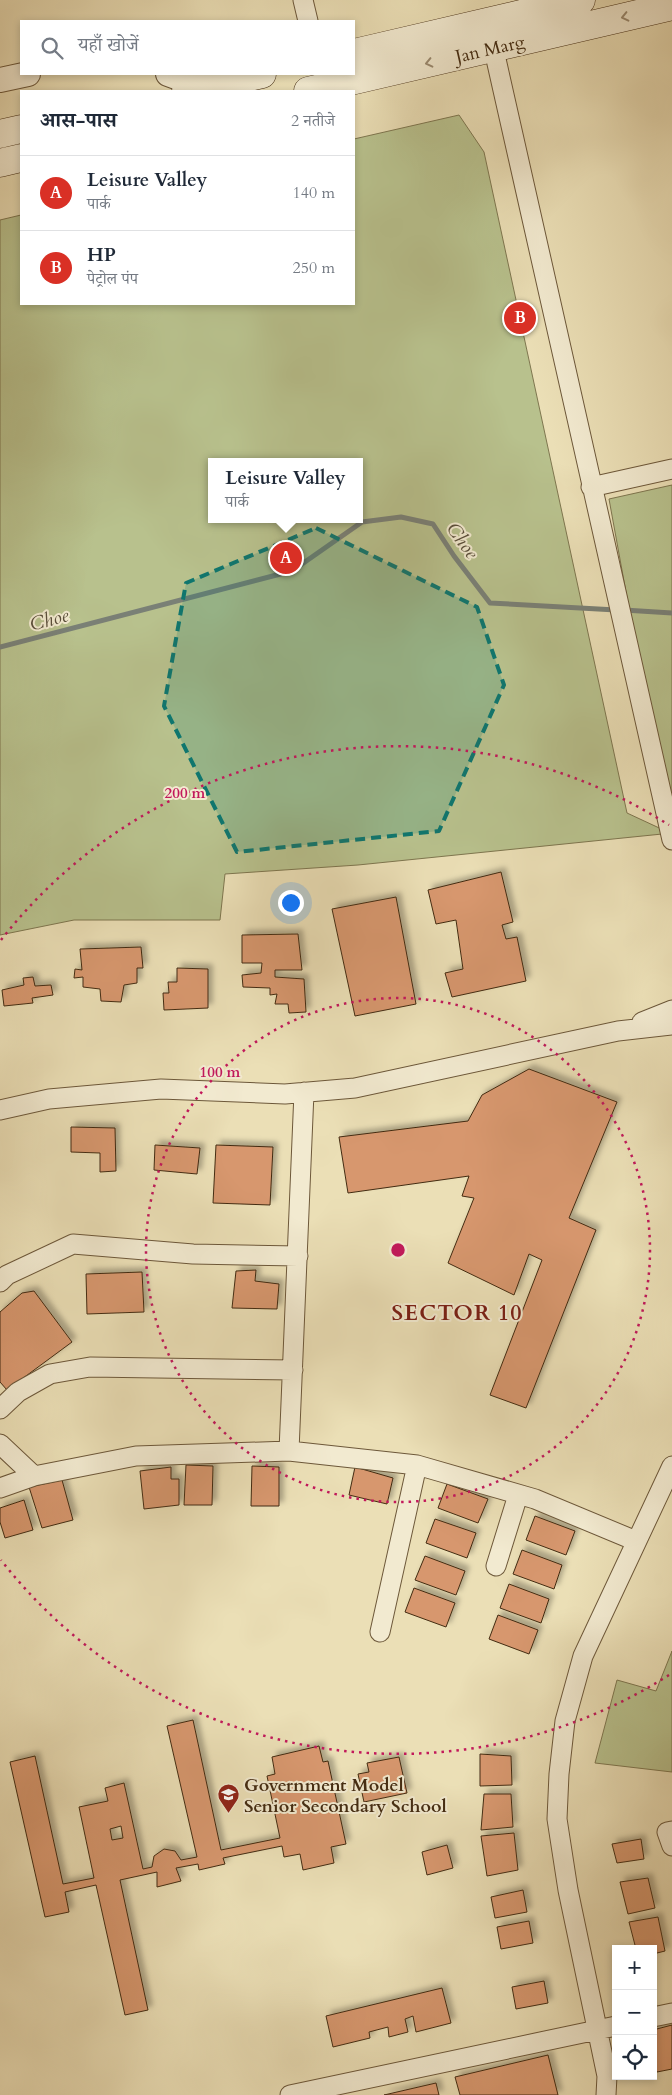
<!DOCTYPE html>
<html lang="hi">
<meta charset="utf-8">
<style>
body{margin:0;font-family:Cardo,"Noto Serif Devanagari",serif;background:#f6f6f7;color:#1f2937}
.controls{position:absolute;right:15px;bottom:15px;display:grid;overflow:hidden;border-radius:0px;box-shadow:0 2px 8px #0003}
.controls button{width:45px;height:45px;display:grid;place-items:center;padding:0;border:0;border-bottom:1px solid #e0e1e3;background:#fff;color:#1f2937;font:25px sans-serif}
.you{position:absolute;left:290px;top:902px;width:18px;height:18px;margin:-12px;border:4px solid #fff;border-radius:50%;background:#1a73e8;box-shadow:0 0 0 8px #1a73e833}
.badge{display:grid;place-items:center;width:32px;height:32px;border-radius:50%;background:#d93025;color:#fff;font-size:16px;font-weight:700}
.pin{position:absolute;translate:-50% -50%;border:2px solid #fff;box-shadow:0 1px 5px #0006}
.popup{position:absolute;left:208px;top:458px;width:155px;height:65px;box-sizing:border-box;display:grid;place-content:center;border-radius:0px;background:#fff;filter:drop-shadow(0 1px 4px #0005);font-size:16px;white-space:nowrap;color:#747a83}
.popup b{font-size:19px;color:#1f2937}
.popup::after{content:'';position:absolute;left:50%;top:100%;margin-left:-10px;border:10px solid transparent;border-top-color:#fff}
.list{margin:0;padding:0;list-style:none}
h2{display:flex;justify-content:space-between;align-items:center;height:65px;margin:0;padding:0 20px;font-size:21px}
h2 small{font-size:16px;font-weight:400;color:#747a83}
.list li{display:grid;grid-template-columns:32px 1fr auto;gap:15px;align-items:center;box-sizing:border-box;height:75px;padding:0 20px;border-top:1px solid #e0e1e3}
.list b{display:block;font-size:19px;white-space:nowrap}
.list p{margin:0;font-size:16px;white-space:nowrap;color:#747a83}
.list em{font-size:16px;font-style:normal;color:#747a83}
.icon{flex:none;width:28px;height:28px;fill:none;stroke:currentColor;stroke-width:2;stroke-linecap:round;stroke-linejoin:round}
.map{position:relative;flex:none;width:672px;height:2095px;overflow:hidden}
.search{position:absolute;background:#fff;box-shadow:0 2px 8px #0003;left:20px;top:20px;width:335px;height:55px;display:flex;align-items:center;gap:12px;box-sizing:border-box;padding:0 18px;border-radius:0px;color:#747a83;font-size:19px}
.panel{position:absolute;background:#fff;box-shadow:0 2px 8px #0003;left:20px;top:90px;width:335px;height:215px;border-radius:0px}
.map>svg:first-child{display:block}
</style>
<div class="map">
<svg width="672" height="2095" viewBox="0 0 672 2095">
<defs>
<filter id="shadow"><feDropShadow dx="4.5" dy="-4.5" stdDeviation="2.5" flood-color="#0004"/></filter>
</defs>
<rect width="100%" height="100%" fill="#ebdfb6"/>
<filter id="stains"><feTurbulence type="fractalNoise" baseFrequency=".004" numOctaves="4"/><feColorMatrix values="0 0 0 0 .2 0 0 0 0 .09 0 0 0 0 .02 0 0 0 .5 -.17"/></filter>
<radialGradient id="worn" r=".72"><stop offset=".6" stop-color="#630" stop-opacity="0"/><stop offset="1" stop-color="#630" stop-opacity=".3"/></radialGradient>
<path fill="#b8c18d" stroke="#7e764f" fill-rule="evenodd" d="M 459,115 L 484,152 L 627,813 L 670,833 L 609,499 L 672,485 L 672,833 L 358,865 L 225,874 L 220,920 L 74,920 L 0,935 L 0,220 L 21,215 L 21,304 L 354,304 L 354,139 ZM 212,462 L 360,462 L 360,519 L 212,519 Z
M 672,1651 L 672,1772 L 595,1763 L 617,1680 L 656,1691 Z"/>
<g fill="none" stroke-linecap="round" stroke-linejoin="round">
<path stroke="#7a8076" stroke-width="5" d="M 624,610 L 672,613
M 0,647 L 292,571 L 362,522 L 401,517 L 433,524 L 454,556 L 490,603 L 616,610"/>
</g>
<path fill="#d7976e" stroke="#432b11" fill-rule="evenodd" filter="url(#shadow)" d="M 501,872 L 513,922 L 502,925 L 506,939 L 517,937 L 526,981 L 452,997 L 445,973 L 463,969 L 456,920 L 436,924 L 428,890 Z
M 396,897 L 416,1004 L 355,1016 L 332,909 Z
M 298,934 L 302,970 L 275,970 L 275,977 L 304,979 L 306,1012 L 289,1013 L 288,1004 L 275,1004 L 277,994 L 270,995 L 270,988 L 243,987 L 242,975 L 261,973 L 262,963 L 242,963 L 242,935 Z
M 141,947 L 143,968 L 137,968 L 137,983 L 124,985 L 121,1002 L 101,1001 L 100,989 L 83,987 L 83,977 L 74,978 L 75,969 L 82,970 L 80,949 Z
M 177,968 L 208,969 L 208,1008 L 164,1010 L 163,993 L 169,993 L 168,982 L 177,982 Z
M 33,977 L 35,986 L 51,985 L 53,995 L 32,998 L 33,1003 L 4,1006 L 2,990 L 24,985 L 23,978 Z
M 529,1069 L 617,1102 L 569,1218 L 596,1230 L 526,1408 L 490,1395 L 542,1260 L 529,1254 L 514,1295 L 448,1263 L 474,1198 L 462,1196 L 469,1176 L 348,1193 L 339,1137 L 468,1121 L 482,1095 Z
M 71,1127 L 115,1128 L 116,1171 L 100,1172 L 100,1153 L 71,1152 Z
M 155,1145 L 200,1148 L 197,1174 L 154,1170 Z
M 216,1145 L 273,1147 L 270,1205 L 213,1203 Z
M 256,1270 L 255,1281 L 279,1284 L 277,1309 L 232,1308 L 236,1271 Z
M 142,1272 L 144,1312 L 87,1314 L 86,1274 Z
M 34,1291 L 72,1342 L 7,1390 L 0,1382 L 0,1312 L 22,1293 Z
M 186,1465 L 213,1466 L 212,1505 L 184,1505 Z
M 252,1466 L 279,1467 L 279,1506 L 251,1506 Z
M 171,1467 L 171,1479 L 179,1479 L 179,1505 L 144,1509 L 140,1471 Z
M 355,1467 L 393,1478 L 387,1504 L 349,1495 Z
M 62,1480 L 73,1520 L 42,1528 L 29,1487 Z
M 447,1484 L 488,1499 L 478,1523 L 438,1508 Z
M 24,1500 L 33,1530 L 5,1538 L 0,1522 L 0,1508 Z
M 535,1516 L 575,1531 L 566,1555 L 526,1540 Z
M 435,1519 L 476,1533 L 467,1558 L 426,1543 Z
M 522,1550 L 562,1565 L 554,1589 L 513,1574 Z
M 425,1556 L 465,1571 L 456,1595 L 415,1580 Z
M 509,1584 L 549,1599 L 541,1623 L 500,1608 Z
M 414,1588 L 455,1603 L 446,1627 L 405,1612 Z
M 498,1615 L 538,1630 L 529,1654 L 489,1639 Z
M 193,1720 L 221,1850 L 280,1838 L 267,1776 L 275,1774 L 272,1757 L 319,1746 L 323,1762 L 328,1761 L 346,1844 L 331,1847 L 334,1863 L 303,1870 L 300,1854 L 284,1857 L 282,1846 L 223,1858 L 225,1864 L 199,1870 L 198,1864 L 176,1868 L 181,1881 L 157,1887 L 157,1872 L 120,1880 L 148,2010 L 125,2015 L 96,1885 L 65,1892 L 69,1912 L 45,1917 L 10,1762 L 35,1756 L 63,1884 L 94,1878 L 79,1807 L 108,1801 L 105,1788 L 124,1783 L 143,1869 L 152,1867 L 154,1856 L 164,1849 L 175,1851 L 181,1860 L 197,1857 L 167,1726 ZM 121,1826 L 123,1838 L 112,1840 L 110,1829 Z
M 480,1754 L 511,1756 L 512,1785 L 480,1786 Z
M 399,1757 L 407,1793 L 364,1802 L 358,1774 L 369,1772 L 367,1763 Z
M 484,1794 L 511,1794 L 513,1827 L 481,1830 Z
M 514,1833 L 518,1870 L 487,1876 L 481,1836 Z
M 641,1839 L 644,1859 L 617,1863 L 612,1844 Z
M 447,1845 L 453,1868 L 427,1875 L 422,1852 Z
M 648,1878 L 655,1908 L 628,1914 L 620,1882 Z
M 523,1890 L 527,1912 L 495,1918 L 491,1897 Z
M 658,1917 L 665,1951 L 653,1954 L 653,1949 L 636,1949 L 629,1922 Z
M 529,1921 L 533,1943 L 501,1949 L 497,1927 Z
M 544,1981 L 548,2003 L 516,2009 L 512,1987 Z
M 442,1988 L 451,2023 L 416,2032 L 413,2016 L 405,2019 L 408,2032 L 389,2037 L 388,2027 L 369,2032 L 370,2038 L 333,2047 L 326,2016 Z
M 672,2025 L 672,2069 L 657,2072 L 653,2059 L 653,2030 Z
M 548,2055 L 558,2095 L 460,2095 L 455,2077 Z
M 436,2083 L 439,2095 L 384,2095 Z"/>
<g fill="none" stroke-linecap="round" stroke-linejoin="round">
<defs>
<path id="minor" d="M 303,0 L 308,21
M 491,37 L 672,840
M 591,487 L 672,469
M 642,1022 L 672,1010
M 0,1110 L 49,1099 L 161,1089 L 285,1094 L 355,1088 L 618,1031 L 672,1025
M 0,1282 L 7,1275 L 73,1244 L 193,1254 L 298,1256
M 0,1409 L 18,1392 L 50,1374 L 90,1367 L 293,1370
M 0,1444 L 34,1476
M 289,1451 L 304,1092
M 0,1488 L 34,1476 L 136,1456 L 289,1451 L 417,1465 L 535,1499 L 636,1541
M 496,1566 L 518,1495
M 380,1632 L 417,1465
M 672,1831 L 667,1832 L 672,1846
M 653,2017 L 672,2013
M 290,2095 L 616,2026
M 606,2095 L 607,2076 L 568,1890 L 557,1819 L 559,1774 L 565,1721 L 583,1656 L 672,1466"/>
<path id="tertiary" d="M 168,74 L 203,87
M 0,80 L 28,74"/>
<path id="secondary" d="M 354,53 L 581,0
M 186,91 L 262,74
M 308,91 L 672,6
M 0,134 L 21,129
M 0,163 L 21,158"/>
</defs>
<use href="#minor" stroke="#6d583a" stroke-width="21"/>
<use href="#tertiary" stroke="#6d583a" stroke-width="26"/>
<use href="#secondary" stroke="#432b11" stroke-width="29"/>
<use href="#minor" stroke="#f2ead0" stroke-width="19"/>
<use href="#tertiary" stroke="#f2ead0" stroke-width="24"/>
<use href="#secondary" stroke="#f2ead0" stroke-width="28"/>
</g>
<defs><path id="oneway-chevron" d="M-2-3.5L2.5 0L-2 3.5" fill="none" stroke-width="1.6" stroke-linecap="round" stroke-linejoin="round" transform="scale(1.25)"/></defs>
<g stroke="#9a8a70">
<use href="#oneway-chevron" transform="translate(625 17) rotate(167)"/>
<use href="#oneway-chevron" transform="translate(429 63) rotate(167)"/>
</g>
<path fill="#0f766e" fill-opacity="0.2" stroke="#0f766e" stroke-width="4" stroke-dasharray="10 6" stroke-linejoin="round" d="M 316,528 L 477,607 L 504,685 L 439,831 L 237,852 L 164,706 L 186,583 Z"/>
<g fill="none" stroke="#c2185b" stroke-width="2.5" stroke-dasharray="2.5 5">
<circle cx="398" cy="1250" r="252"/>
<path d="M669 1675A504 504 0 0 1 1 1560M1 940A504 504 0 0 1 669 825"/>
</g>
<defs>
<symbol id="school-pin" viewBox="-11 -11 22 30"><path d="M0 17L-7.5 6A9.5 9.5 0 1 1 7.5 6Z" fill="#8f2418" stroke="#f2ead0"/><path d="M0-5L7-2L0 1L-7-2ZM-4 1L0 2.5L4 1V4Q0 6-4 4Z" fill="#fff"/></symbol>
</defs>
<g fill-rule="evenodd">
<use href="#school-pin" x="216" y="1782" width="25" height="34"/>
</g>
<g text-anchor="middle" stroke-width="4" stroke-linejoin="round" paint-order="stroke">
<g font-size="18" fill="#432b11" stroke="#f2ead0">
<text transform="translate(490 49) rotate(-13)" y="6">Jan Marg</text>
</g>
<g font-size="18" font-weight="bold" fill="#432b11" stroke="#f2ead0" text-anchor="start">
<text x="244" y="1791">Government Model<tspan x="244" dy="21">Senior Secondary School</tspan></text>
</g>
<g font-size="19" font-style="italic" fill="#5a4e3b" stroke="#f2ead0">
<text transform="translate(463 540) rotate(54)" y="7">Choe</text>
<text transform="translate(49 619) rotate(-15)" y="7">Choe</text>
</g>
<g font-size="22" font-weight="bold" letter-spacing="1" fill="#7a1f14" stroke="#f2ead0">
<text x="457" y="1320">SECTOR 10</text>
</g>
</g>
<circle cx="398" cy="1250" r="8" fill="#c2185b" stroke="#f2ead0" stroke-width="2.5"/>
<g font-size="15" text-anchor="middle" font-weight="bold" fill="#c2185b" stroke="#f2ead0" stroke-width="4" stroke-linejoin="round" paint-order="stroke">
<text x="185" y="798">200 m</text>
<text x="220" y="1077">100 m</text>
</g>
<rect width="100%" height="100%" filter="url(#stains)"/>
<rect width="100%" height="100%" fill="url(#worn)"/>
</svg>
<div class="controls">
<button>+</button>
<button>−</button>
<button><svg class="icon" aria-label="locate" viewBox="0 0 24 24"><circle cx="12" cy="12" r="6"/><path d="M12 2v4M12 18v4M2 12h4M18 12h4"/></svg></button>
</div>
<div class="you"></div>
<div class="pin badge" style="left:286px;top:558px">A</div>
<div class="popup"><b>Leisure Valley</b>पार्क</div>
<div class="pin badge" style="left:520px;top:318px">B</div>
<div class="search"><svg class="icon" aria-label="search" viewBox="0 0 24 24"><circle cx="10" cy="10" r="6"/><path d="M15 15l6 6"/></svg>यहाँ खोजें</div>
<section class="panel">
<h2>आस-पास<small>2 नतीजे</small></h2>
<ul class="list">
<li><span class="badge">A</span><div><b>Leisure Valley</b><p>पार्क</p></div><em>140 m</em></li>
<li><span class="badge">B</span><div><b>HP</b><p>पेट्रोल पंप</p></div><em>250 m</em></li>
</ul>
</section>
</div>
